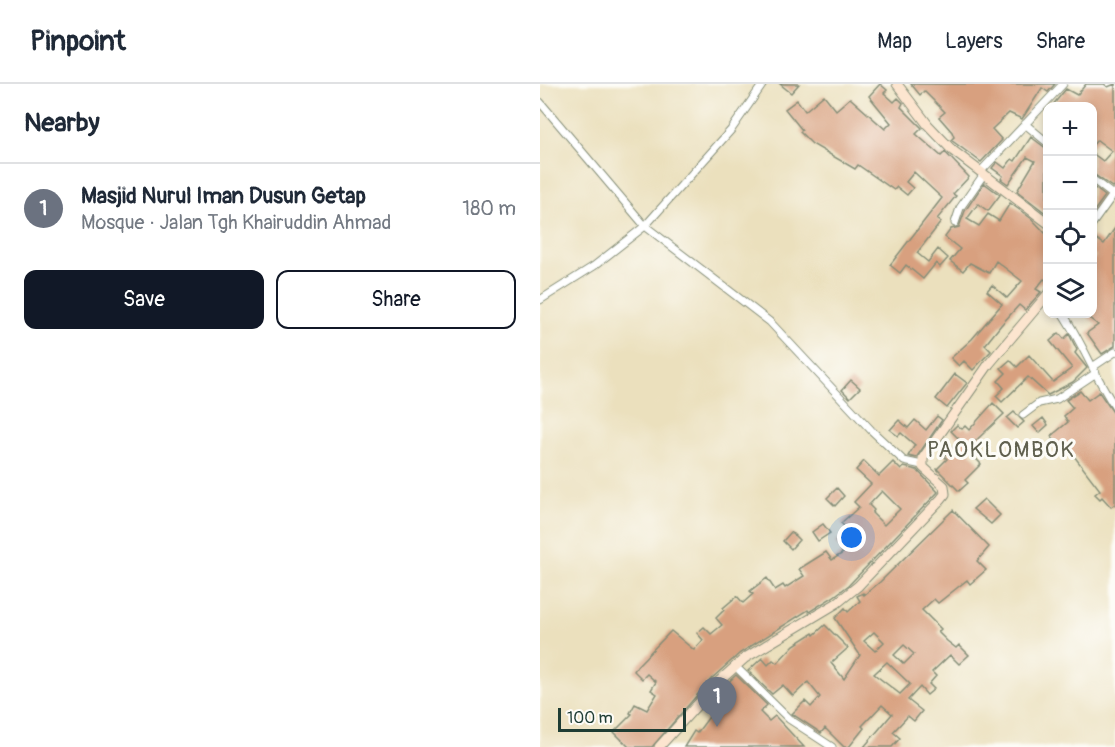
<!DOCTYPE html>
<meta charset="utf-8">
<style>
body{margin:0;font-family:Pangolin,sans-serif;background:#f6f6f7;color:#1f2937}
.controls{position:absolute;right:18px;top:18px;display:grid;overflow:hidden;border-radius:12px;box-shadow:0 3px 9px #0003}
.controls button{width:54px;height:54px;display:grid;place-items:center;padding:0;border:0;border-bottom:2px solid #e0e1e3;background:#fff;color:#1f2937;font:30px sans-serif}
.scale{position:absolute;left:18px;bottom:15px;width:128px;box-sizing:border-box;padding-left:6px;border:3px solid #1f3d34;border-top:0;font-size:16px;line-height:21px;white-space:nowrap;color:#1f3d34;-webkit-text-stroke:4px #fdfcf7;paint-order:stroke}
.you{position:absolute;left:312px;top:454px;width:21px;height:21px;margin:-15px;border:4px solid #fff;border-radius:50%;background:#1a73e8;box-shadow:0 0 0 9px #1a73e833}
.badge{display:grid;place-items:center;width:39px;height:39px;border-radius:50%;background:#111827;color:#fff;font-size:20px;font-weight:700}
.pin{position:absolute;translate:-50% -50px;filter:drop-shadow(0 2px 3px #0008)}
.pin::after{content:'';position:absolute;top:32px;width:21px;height:18px;background:inherit;clip-path:polygon(0 0,100% 0,50% 100%)}
.list{margin:0;padding:0;list-style:none}
h2{display:flex;justify-content:space-between;align-items:center;height:78px;margin:0;padding:0 24px;font-size:26px}
h2 small{font-size:20px;font-weight:400;color:#747a83}
.list li{display:grid;grid-template-columns:39px 1fr auto;gap:18px;align-items:center;box-sizing:border-box;height:90px;padding:0 24px;border-top:2px solid #e0e1e3}
.list b{display:block;font-size:22px;white-space:nowrap}
.list p{margin:0;font-size:20px;white-space:nowrap;color:#747a83}
.list em{font-size:20px;font-style:normal;color:#747a83}
.actions{display:flex;gap:12px;padding:18px 24px}
.actions a{flex:1;padding:14px 0;border:2px solid #111827;border-radius:12px;text-align:center;font-size:21px;color:#111827}
.actions .main{background:#111827;color:#fff}
.icon{flex:none;width:33px;height:33px;fill:none;stroke:currentColor;stroke-width:2;stroke-linecap:round;stroke-linejoin:round}
.map{position:relative;flex:none;width:575px;height:663px;overflow:hidden}
header{display:flex;align-items:center;gap:36px;box-sizing:border-box;height:84px;padding:0 30px;background:#fff;border-bottom:2px solid #e0e1e3}
header strong{font-size:28px}
nav{display:flex;gap:33px;margin-inline-start:auto;font-size:21px}
main{display:flex}
aside{flex:1;background:#fff}
.map>svg:first-child{display:block}
</style>
<header>
<strong>Pinpoint</strong>
<nav><a>Map</a><a>Layers</a><a>Share</a></nav>
</header>
<main>
<aside>
<h2>Nearby<small></small></h2>
<ul class="list">
<li><span class="badge" style="background:#6b7280">1</span><div><b>Masjid Nurul Iman Dusun Getap</b><p>Mosque · Jalan Tgh Khairuddin Ahmad</p></div><em>180 m</em></li>
</ul>
<div class="actions"><a class="main">Save</a><a>Share</a></div>
</aside>
<div class="map">
<svg width="575" height="663" viewBox="0 0 575 663">
<rect width="100%" height="100%" fill="#fdfcf7"/>
<filter id="ink" filterUnits="userSpaceOnUse"><feTurbulence type="fractalNoise" baseFrequency=".0167" numOctaves="2"/><feDisplacementMap in="SourceGraphic" scale="12" xChannelSelector="R" yChannelSelector="G"/><feConvolveMatrix kernelMatrix="1 2 1 2 8 2 1 2 1" color-interpolation-filters="sRGB"/></filter>
<filter id="wash" filterUnits="userSpaceOnUse"><feTurbulence type="fractalNoise" baseFrequency=".008" numOctaves="4" result="noise"/><feDisplacementMap in="SourceGraphic" scale="24" xChannelSelector="R" yChannelSelector="G"/><feGaussianBlur stdDeviation="1.35" result="paint"/><feColorMatrix in="noise" values="0 0 0 0 0 0 0 0 0 0 0 0 0 0 0 0 0 1.4 0 .05"/><feComposite in="paint" operator="in"/></filter>
<g filter="url(#wash)">
<rect width="100%" height="100%" fill="#ebe0bd"/>
<g id="blocks">
<path fill="#d8a07f" fill-rule="evenodd" d="M 240,0 L 259,0 L 251,9 Z
M 340,0 L 347,6 L 344,9 L 354,18 L 358,14 L 363,19 L 361,23 L 382,44 L 376,50 L 401,72 L 405,68 L 429,93 L 413,110 L 416,112 L 397,135 L 401,138 L 377,169 L 388,178 L 398,165 L 408,174 L 400,183 L 396,179 L 383,195 L 366,181 L 360,189 L 350,181 L 402,114 L 374,88 L 366,98 L 373,104 L 367,111 L 357,103 L 354,106 L 318,81 L 315,85 L 272,60 L 260,48 L 262,46 L 245,25 L 257,16 L 265,27 L 284,11 L 296,26 L 310,14 L 345,45 L 351,39 L 329,12 Z
M 371,0 L 515,0 L 508,8 L 502,4 L 482,35 L 469,29 L 452,45 L 462,56 L 441,78 L 411,56 L 414,53 L 412,48 L 399,33 L 405,28 L 384,7 L 380,11 Z
M 546,0 L 564,0 L 568,3 L 575,0 L 575,102 L 572,103 L 552,89 L 552,69 L 563,77 L 572,67 L 557,56 L 552,62 L 552,22 L 512,22 L 526,5 L 537,11 Z
M 491,53 L 507,65 L 507,130 L 477,107 L 495,77 L 487,73 L 468,100 L 461,95 L 463,92 L 452,84 L 457,78 L 465,84 L 472,75 L 475,77 Z
M 444,99 L 460,111 L 448,127 L 438,120 L 427,135 L 439,142 L 448,130 L 459,137 L 470,119 L 492,135 L 507,151 L 507,197 L 504,195 L 496,205 L 501,208 L 485,226 L 479,221 L 461,241 L 445,261 L 451,267 L 433,286 L 424,277 L 419,282 L 411,274 L 432,255 L 462,220 L 447,207 L 452,201 L 467,214 L 482,197 L 456,177 L 449,189 L 430,179 L 423,187 L 410,177 L 420,165 L 405,153 L 411,145 L 419,143 L 425,127 Z
M 552,102 L 565,112 L 552,130 Z
M 575,144 L 575,262 L 562,270 L 547,249 L 558,241 L 544,230 L 552,230 L 552,177 L 556,172 L 552,170 L 552,152 L 564,160 Z
M 519,249 L 524,255 L 529,250 L 537,266 L 535,269 L 547,284 L 533,298 L 508,311 L 488,293 L 462,318 L 456,312 L 464,304 L 458,297 L 466,289 L 461,284 L 470,276 L 477,283 L 489,271 L 513,298 L 532,284 L 510,257 Z
M 415,290 L 427,299 L 407,324 L 396,315 Z
M 311,296 L 320,304 L 310,314 L 302,306 Z
M 540,307 L 548,316 L 559,308 L 575,331 L 575,420 L 571,423 L 562,413 L 560,415 L 555,410 L 560,406 L 531,368 L 526,372 L 511,352 L 528,338 L 524,332 L 533,324 L 526,316 Z
M 453,319 L 464,330 L 427,365 L 441,380 L 425,396 L 428,399 L 419,407 L 397,385 L 407,375 L 404,372 L 420,356 L 411,347 L 417,341 L 422,345 L 425,342 L 429,346 Z
M 474,328 L 484,338 L 477,344 L 467,334 Z
M 397,332 L 402,336 L 376,374 L 368,372 L 375,361 L 361,349 L 358,352 L 350,346 L 359,336 L 368,344 L 375,336 L 386,346 Z
M 503,334 L 508,341 L 499,349 L 493,342 Z
M 324,377 L 339,392 L 353,378 L 361,386 L 364,383 L 377,386 L 398,408 L 309,501 L 293,513 L 269,528 L 268,526 L 200,569 L 171,595 L 112,663 L 89,663 L 74,648 L 92,630 L 90,629 L 95,620 L 107,626 L 117,610 L 111,606 L 116,598 L 107,590 L 102,595 L 94,587 L 97,582 L 131,547 L 154,566 L 163,556 L 157,549 L 164,543 L 171,550 L 182,541 L 176,534 L 184,526 L 183,524 L 197,512 L 203,519 L 213,510 L 210,507 L 227,494 L 235,506 L 243,501 L 245,504 L 264,492 L 259,485 L 286,468 L 292,476 L 303,469 L 296,458 L 311,449 L 301,439 L 319,423 L 314,418 L 331,400 L 316,386 ZM 342,407 L 360,425 L 344,441 L 332,429 L 334,426 L 329,421 Z
M 297,404 L 304,412 L 295,422 L 287,414 Z
M 444,415 L 460,431 L 451,440 L 433,425 Z
M 413,426 L 449,463 L 437,477 L 446,486 L 430,500 L 427,496 L 398,519 L 394,515 L 382,526 L 401,545 L 398,548 L 407,557 L 416,564 L 419,561 L 429,571 L 419,580 L 410,571 L 392,588 L 396,592 L 389,600 L 394,605 L 387,611 L 380,603 L 368,616 L 382,627 L 374,637 L 368,632 L 353,648 L 360,654 L 352,663 L 324,663 L 352,630 L 342,621 L 322,642 L 324,644 L 309,663 L 304,663 L 285,644 L 281,649 L 252,630 L 265,617 L 271,623 L 280,613 L 268,598 L 253,612 L 243,601 L 232,610 L 208,587 L 222,574 L 228,581 L 233,576 L 237,579 L 254,561 L 273,549 L 274,551 L 285,541 L 308,564 L 291,579 L 304,595 L 320,571 L 295,534 L 305,524 L 308,528 L 320,517 L 317,512 L 323,509 L 324,511 L 340,498 ZM 334,548 L 344,558 L 335,567 L 324,557 ZM 364,561 L 374,570 L 364,580 L 354,571 ZM 347,578 L 370,600 L 360,610 L 334,590 Z
M 283,440 L 290,449 L 278,457 L 272,448 Z
M 251,448 L 259,456 L 251,465 L 243,457 Z
M 196,591 L 227,621 L 220,628 L 229,637 L 235,632 L 264,663 L 144,663 L 154,647 L 157,649 L 175,625 L 172,623 L 182,612 L 178,608 Z"/>
</g>
</g>
<g filter="url(#ink)">
<use href="#blocks" fill-opacity="0" stroke="#858e78" stroke-width="1.5"/>
<g fill="none" stroke-linecap="round" stroke-linejoin="round">
<defs>
<path id="street" d="M 0,18 L 105,142 L 191,46 L 223,0
M 485,40 L 508,59
M 441,87 L 523,0
M 552,95 L 573,111
M 415,139 L 420,124 L 444,90
M 552,140 L 575,108
M 0,216 L 54,182 L 105,142 L 230,238 L 331,346 L 364,377 L 382,381
M 523,230 C 543,260 555,293 575,323
M 554,282 L 575,268
M 483,331 L 499,319 L 517,315 L 556,289
M 195,582 L 249,635 L 292,663"/>
<path id="secondary" d="M 357,0 L 388,41 L 412,66 L 508,139
M 119,663 L 176,600 L 205,574 L 297,519 L 318,502 L 401,415 L 405,410 L 404,402 L 383,383 L 383,374 L 449,280 L 508,210"/>
</defs>
<use href="#street" stroke="#858e78" stroke-width="9"/>
<use href="#secondary" stroke="#858e78" stroke-width="11"/>
<use href="#street" stroke="#fff" stroke-width="7"/>
<use href="#secondary" stroke="#fce5cf" stroke-width="9"/>
</g>
</g>
<g text-anchor="middle" stroke-width="6" stroke-linejoin="round" paint-order="stroke">
<g font-size="22" letter-spacing="1.5" fill="#60604e" stroke="#fdfcf7">
<text x="461" y="373">PAOKLOMBOK</text>
</g>
</g>
</svg>
<div class="controls">
<button>+</button>
<button>−</button>
<button><svg class="icon" aria-label="locate" viewBox="0 0 24 24"><circle cx="12" cy="12" r="6"/><path d="M12 2v4M12 18v4M2 12h4M18 12h4"/></svg></button>
<button><svg class="icon" aria-label="layers" viewBox="0 0 24 24"><path d="M12 4l9 5-9 5-9-5zM3 14l9 5 9-5"/></svg></button>
</div>
<div class="scale">100 m</div>
<div class="you"></div>
<div class="pin badge" style="left:177px;top:643px;background:#6b7280">1</div>
</div>
</main>
